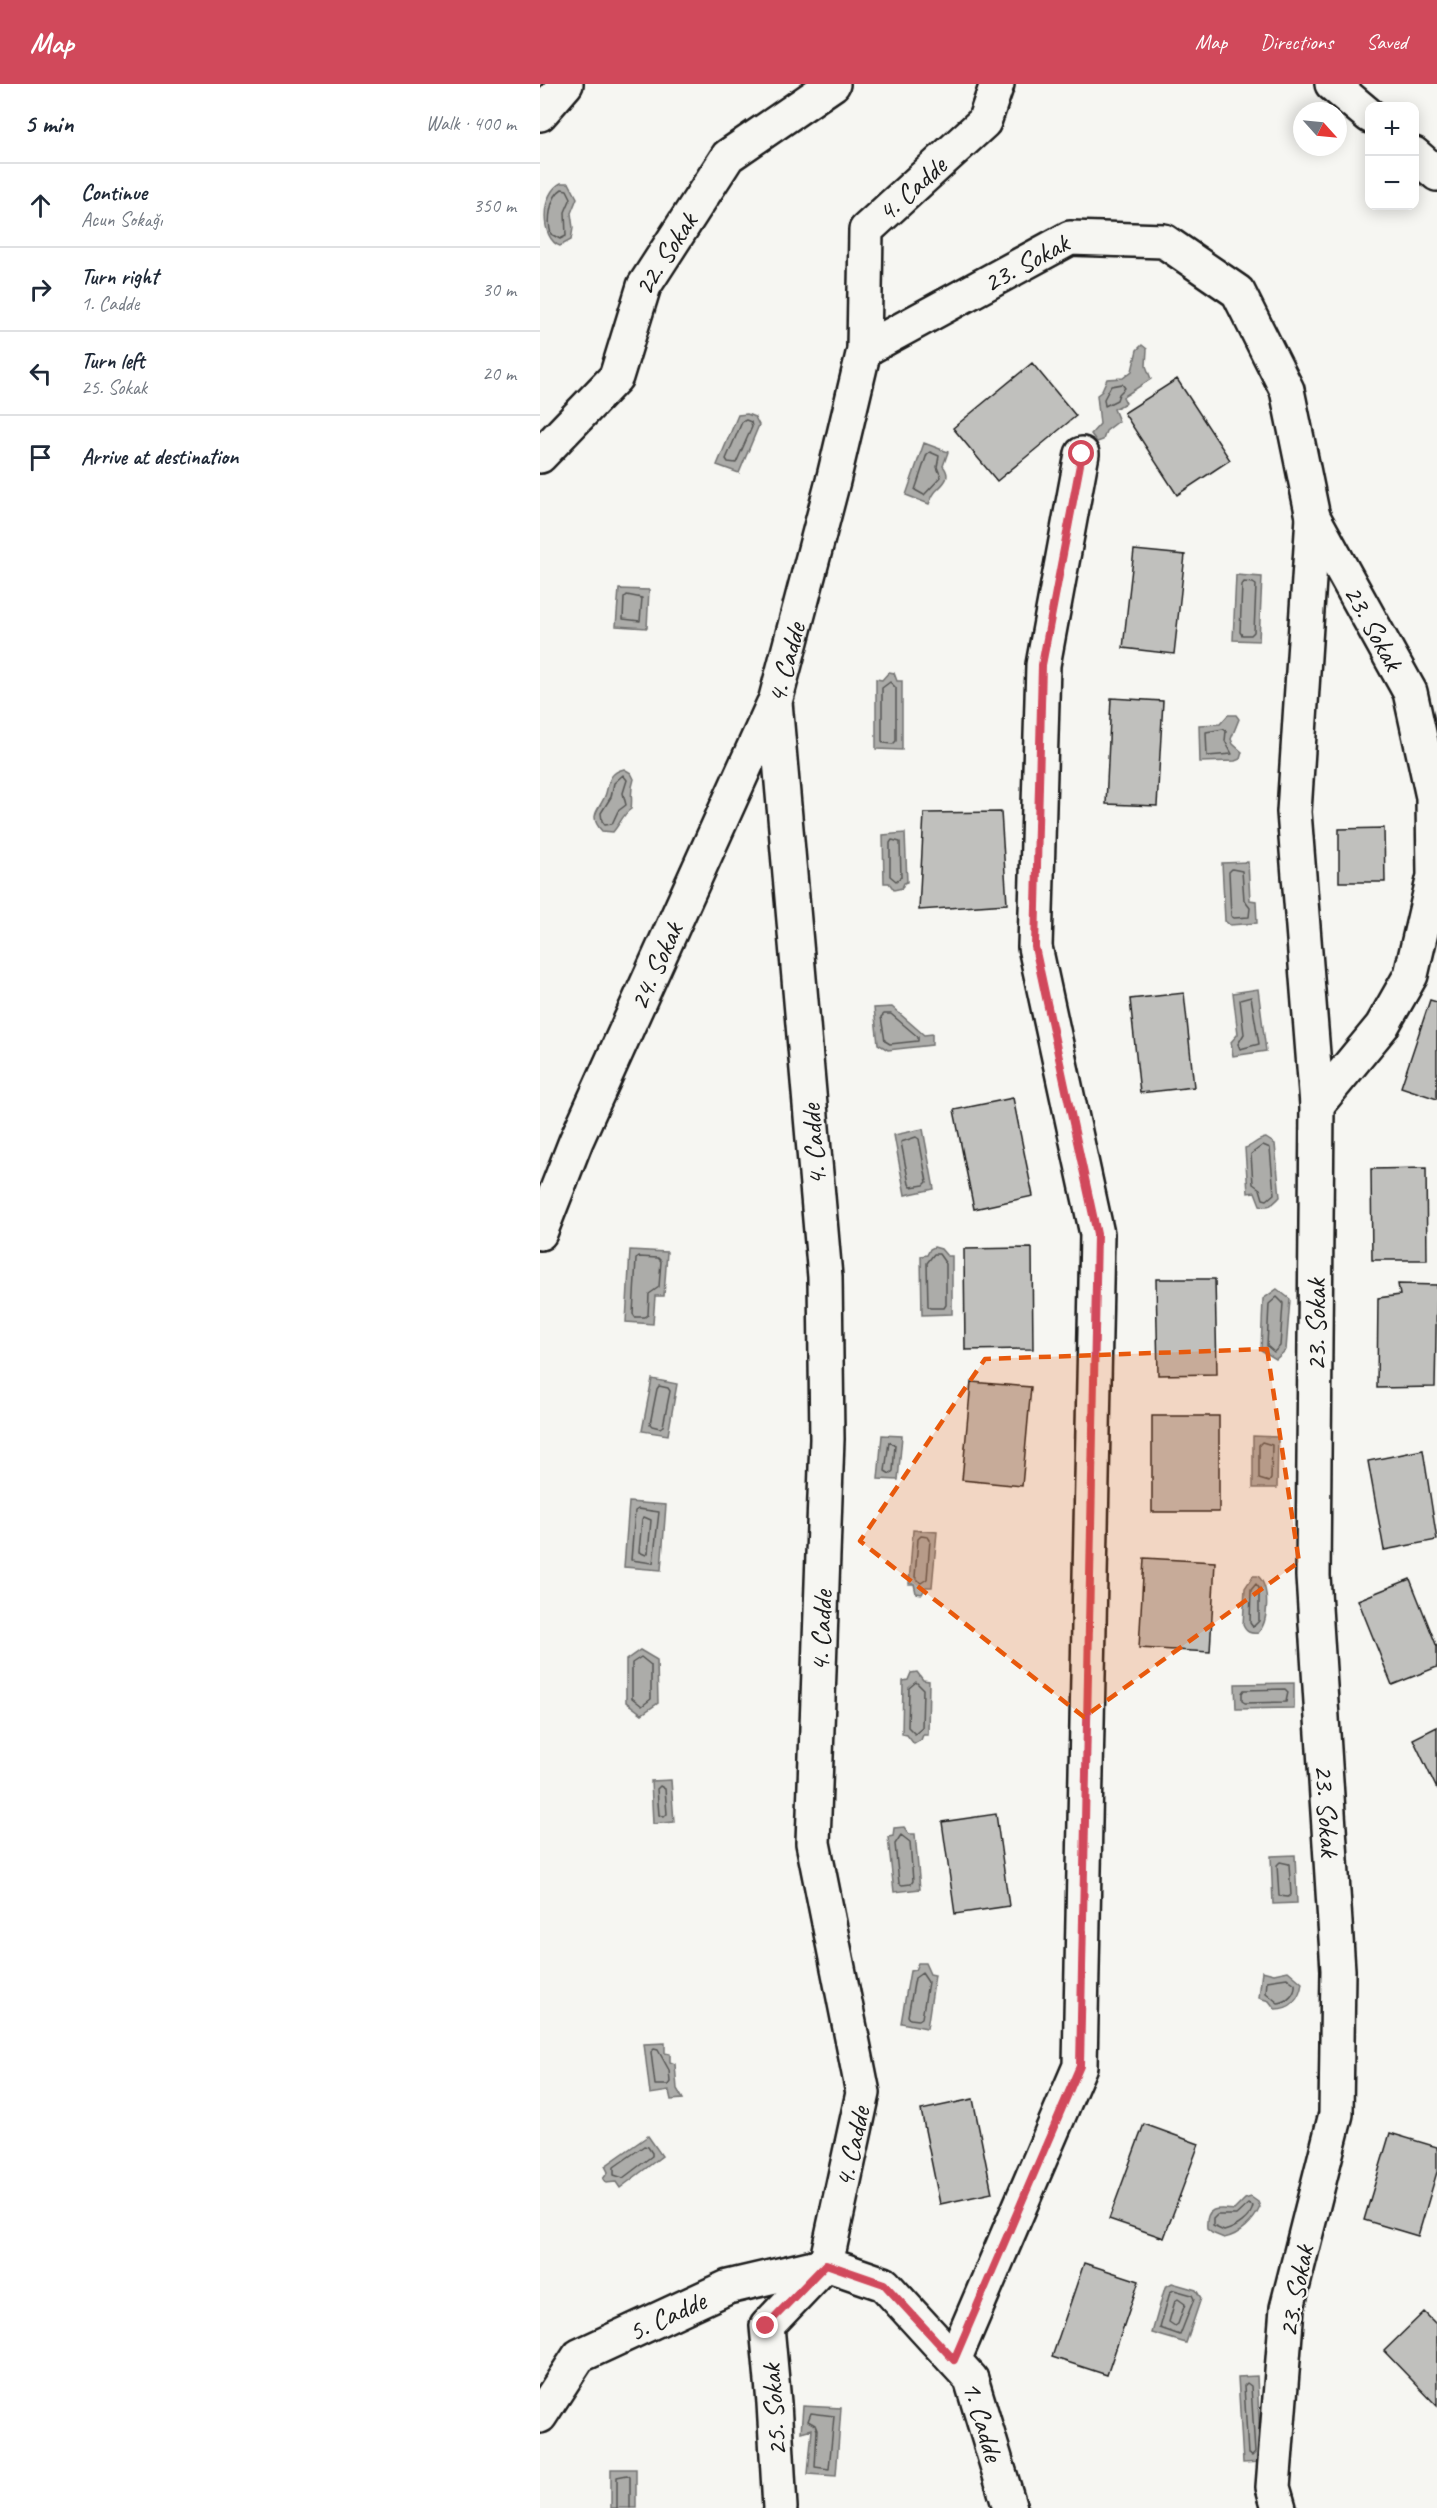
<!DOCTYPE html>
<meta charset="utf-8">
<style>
body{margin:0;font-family:Caveat,sans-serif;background:#f2f2f3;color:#1f2937}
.controls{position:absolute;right:18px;top:18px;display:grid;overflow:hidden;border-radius:12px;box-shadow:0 3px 15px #0003}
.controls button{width:54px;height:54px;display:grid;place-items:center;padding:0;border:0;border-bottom:2px solid #e0e1e3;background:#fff;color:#1f2937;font:30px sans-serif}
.compass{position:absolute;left:753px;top:18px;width:54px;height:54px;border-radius:50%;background:#fff;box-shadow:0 3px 15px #0003;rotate:117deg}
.stop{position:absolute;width:18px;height:18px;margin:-14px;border:4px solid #d1495b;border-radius:50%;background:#fff}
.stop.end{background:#d1495b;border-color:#fff;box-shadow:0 2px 6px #0008}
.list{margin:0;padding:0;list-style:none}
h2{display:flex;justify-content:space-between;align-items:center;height:78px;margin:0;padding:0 24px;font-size:26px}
h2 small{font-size:20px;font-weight:400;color:#747a83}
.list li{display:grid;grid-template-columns:39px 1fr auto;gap:18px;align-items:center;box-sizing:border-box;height:84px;padding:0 24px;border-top:2px solid #e0e1e3}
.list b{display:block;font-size:22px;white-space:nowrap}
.list p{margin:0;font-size:20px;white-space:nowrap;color:#747a83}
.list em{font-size:20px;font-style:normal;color:#747a83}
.icon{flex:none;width:33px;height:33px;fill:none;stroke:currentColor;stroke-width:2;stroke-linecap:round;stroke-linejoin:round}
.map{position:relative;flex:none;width:897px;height:2424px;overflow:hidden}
header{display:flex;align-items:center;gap:36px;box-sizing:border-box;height:84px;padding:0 30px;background:#d1495b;color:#fff}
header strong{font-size:28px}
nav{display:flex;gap:33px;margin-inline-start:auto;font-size:21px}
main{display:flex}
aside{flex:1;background:#fff}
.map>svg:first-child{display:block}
</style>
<header>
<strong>Map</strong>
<nav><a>Map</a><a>Directions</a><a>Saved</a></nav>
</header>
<main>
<aside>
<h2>5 min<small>Walk · 400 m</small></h2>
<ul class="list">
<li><svg class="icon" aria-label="ahead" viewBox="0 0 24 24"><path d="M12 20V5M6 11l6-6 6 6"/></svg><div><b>Continue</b><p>Acun Sokağı</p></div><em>350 m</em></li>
<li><svg class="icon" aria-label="right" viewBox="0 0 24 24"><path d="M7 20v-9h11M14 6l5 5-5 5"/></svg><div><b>Turn right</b><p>1. Cadde</p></div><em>30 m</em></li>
<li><svg class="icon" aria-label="left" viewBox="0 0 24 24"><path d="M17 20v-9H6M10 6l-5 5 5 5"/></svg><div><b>Turn left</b><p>25. Sokak</p></div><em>20 m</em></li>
<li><svg class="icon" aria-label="arrive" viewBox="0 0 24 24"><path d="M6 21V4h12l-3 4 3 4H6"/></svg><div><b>Arrive at destination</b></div></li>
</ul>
</aside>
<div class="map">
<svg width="897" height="2424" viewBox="0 0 897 2424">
<rect width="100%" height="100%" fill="#f6f6f2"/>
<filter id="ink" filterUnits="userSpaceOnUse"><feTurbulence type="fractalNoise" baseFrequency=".0167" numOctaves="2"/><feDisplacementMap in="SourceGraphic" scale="12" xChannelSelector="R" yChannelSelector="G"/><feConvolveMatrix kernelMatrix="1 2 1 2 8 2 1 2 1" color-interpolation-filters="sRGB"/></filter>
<g filter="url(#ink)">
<path fill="#acaca9" stroke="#727271" stroke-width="1.5" d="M 21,99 L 29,99 L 37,114 L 31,129 L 33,144 L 31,156 L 20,162 C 0,155 0,109 21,99 Z
M 602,261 L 607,265 L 606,282 L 611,295 L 583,313 L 586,319 L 574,325 L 579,337 L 566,347 L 563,356 L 557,358 L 551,350 L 560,340 L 557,311 L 561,308 L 567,295 L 583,294 L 592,287 L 597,266 Z
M 207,330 L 215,333 L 219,341 L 199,389 L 177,381 L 198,331 Z
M 384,359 L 408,368 L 403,382 C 412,393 404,399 396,407 C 393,410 391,415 389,420 L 366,411 Z
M 696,491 L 722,493 L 719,557 L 693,556 Z
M 79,505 L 109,506 L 107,544 L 76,542 Z
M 349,588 L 354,589 L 357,597 L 362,597 L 362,666 L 336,665 L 336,595 L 342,596 Z
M 688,631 L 696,631 L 699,635 L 691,655 L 693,660 L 702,668 L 700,675 L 695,677 L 660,678 L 659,641 L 680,640 Z
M 84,685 L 91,689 L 94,695 C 89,710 93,712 91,725 C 82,731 81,739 73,748 L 62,747 C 46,730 62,724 66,709 C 69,697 70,688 84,685 Z
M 365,749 L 367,798 L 364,799 L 362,804 L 354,806 L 349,799 L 344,799 L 343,751 Z
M 708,778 L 710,816 L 716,817 L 717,839 L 690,841 L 685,837 L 682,779 Z
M 718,905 L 726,967 L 693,972 L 691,958 L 698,950 L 693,909 Z
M 352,923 L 384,951 L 392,950 L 392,961 L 348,966 L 338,960 L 334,924 Z
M 383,1045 L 394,1105 L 365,1111 L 354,1051 Z
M 726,1054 L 735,1060 L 740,1113 C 733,1120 730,1124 720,1121 L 715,1108 L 708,1109 L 705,1064 C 713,1062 717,1055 726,1054 Z
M 394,1163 L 401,1165 L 407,1172 L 412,1172 L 412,1230 L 382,1231 L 381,1172 L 387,1171 L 390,1165 Z
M 90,1166 L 127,1168 L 124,1212 L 115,1212 L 113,1240 L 86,1238 Z
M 737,1205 L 750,1215 L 746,1266 L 736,1275 L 721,1266 L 723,1215 Z
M 112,1295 L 137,1300 L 128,1351 L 102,1347 Z
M 342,1351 L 362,1352 L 358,1396 L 338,1395 Z
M 713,1352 L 738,1353 L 737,1404 L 713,1404 Z
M 89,1418 L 126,1421 L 121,1486 L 84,1483 Z
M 373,1446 L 397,1448 L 392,1503 L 386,1503 L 382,1510 L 376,1509 L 374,1500 L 369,1500 Z
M 713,1492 L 718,1492 C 730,1503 729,1538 718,1549 C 710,1550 706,1548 703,1541 L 705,1504 Z
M 100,1566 L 117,1576 L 118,1619 L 102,1630 L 86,1618 L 86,1576 Z
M 377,1588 L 383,1596 L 389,1597 L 388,1651 L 383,1651 L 381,1656 L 374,1660 L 367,1651 L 362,1650 L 363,1597 L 368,1596 L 371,1589 Z
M 754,1599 L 754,1624 L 696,1625 L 695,1600 Z
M 131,1696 L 134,1738 L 113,1740 L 111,1697 Z
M 364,1743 L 369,1750 L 375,1750 L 380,1805 L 354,1808 L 348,1753 L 353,1752 L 354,1744 Z
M 755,1771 L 757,1819 L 733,1820 L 731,1772 Z
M 378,1879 L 385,1879 L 390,1890 L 395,1891 L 387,1944 L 361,1939 L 370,1887 L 375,1886 Z
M 722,1887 L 734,1890 L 748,1887 L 762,1899 C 760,1915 751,1925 735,1925 L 729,1917 L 719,1914 Z
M 125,1959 L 125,1969 L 130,1970 L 130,1978 L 135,1980 L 137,2005 L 143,2015 L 131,2016 L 129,2007 L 110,2010 L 104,1960 Z
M 108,2052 L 122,2072 L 80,2104 L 76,2098 L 66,2099 L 63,2095 L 68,2088 L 65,2082 Z
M 711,2113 L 718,2118 L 720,2123 C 714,2137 700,2151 684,2154 L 672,2149 L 667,2145 C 665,2122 677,2124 694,2126 L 705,2115 Z
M 632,2199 L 656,2206 L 661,2214 L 646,2259 L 612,2249 L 625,2203 Z
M 717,2292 L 721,2378 L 703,2379 L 698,2293 Z
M 263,2322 L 301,2324 L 296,2392 L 268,2390 L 272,2345 L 261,2348 Z
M 71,2385 L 96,2385 L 96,2424 L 71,2424 Z"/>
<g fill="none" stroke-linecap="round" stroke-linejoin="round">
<path stroke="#565654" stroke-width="1.5" d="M 22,105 L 27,106 L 31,114 L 25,128 L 26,152 L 20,155 L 11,150 C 7,137 10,112 22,105 Z
M 582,300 L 585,304 L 579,310 L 577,316 L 565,322 L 564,315 L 571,302 Z
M 206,336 L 211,338 L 212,343 L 196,379 L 188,378 L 186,375 L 202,338 Z
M 390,368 L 399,372 L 397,383 L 401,393 L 384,411 L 375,406 L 387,370 Z
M 704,498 L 713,499 L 716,501 L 714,548 L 711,551 L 702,551 L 700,548 L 702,501 Z
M 87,511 L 102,514 L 100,537 L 83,535 L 84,514 Z
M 350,598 L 356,604 L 356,657 L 353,660 L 344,659 L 342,657 L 342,604 Z
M 683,645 L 686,647 L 685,657 L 692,670 L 667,672 L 666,648 Z
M 83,691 L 87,696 L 83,709 L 86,721 L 78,727 L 72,740 L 65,741 L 62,737 L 61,729 L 71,713 L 74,699 Z
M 352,756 L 360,758 L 361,793 L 356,797 L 350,792 L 350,759 Z
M 692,785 L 702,787 L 704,816 L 710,824 L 709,833 L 694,834 L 691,832 L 689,788 Z
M 711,913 L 719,960 L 700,965 L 698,960 L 704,950 L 700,916 Z
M 344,930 L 351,930 L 378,953 L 378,957 L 350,960 L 345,957 L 341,933 Z
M 376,1053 L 379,1055 L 387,1098 L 384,1101 L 371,1103 L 369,1100 L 361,1058 Z
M 723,1061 L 730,1064 L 734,1110 L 727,1116 L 723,1115 L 720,1105 L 713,1100 L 711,1070 Z
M 394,1170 L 399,1170 L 406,1180 L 406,1221 L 404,1224 L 391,1224 L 388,1222 L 387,1179 Z
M 99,1173 L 118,1174 L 121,1177 L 119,1203 L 109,1210 L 108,1231 L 105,1233 L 95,1233 L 93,1230 L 96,1175 Z
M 737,1213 L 743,1219 L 740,1262 L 734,1268 L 727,1262 L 729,1220 Z
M 119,1302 L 128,1304 L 130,1307 L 123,1342 L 120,1344 L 112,1342 L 110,1340 L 117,1305 Z
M 349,1358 L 355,1361 L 353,1387 L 350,1390 L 345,1387 Z
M 722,1358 L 732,1361 L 731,1395 L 729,1398 L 719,1395 L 719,1361 Z
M 98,1425 L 119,1428 L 113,1479 L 91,1476 L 95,1427 Z
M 104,1433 L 111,1436 L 108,1469 L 106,1471 L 99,1468 L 102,1435 Z
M 381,1452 L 388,1453 L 390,1456 L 387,1495 L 381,1499 L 375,1493 L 378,1455 Z
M 716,1500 L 719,1504 L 719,1537 L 713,1543 L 710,1539 L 711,1506 Z
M 101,1573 L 111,1581 L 111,1615 L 102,1622 L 92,1614 L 92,1579 Z
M 376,1598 L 383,1605 L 382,1644 L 375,1650 L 368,1643 L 369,1604 Z
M 745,1605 L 748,1608 L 746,1618 L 705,1619 L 702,1617 L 702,1609 L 704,1606 Z
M 120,1702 L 125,1705 L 127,1730 L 124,1733 L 119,1731 L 117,1705 Z
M 361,1751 L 370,1758 L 373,1797 L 371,1800 L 362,1801 L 359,1799 L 355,1760 Z
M 740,1778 L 749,1780 L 751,1811 L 748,1813 L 739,1812 L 737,1781 Z
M 382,1889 L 388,1898 L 382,1934 L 379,1936 L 370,1935 L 368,1932 L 375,1894 Z
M 747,1894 L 755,1900 C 756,1910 748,1918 738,1919 L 726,1909 L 727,1897 Z
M 114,1965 L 118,1966 L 129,1986 L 130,1998 L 128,2001 L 115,2001 L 111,1968 Z
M 104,2062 L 108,2063 L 112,2069 L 112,2072 L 83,2094 L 74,2091 L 74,2083 Z
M 708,2120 L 713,2122 C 711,2134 696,2144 684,2147 L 673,2142 L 673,2135 L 677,2131 L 696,2131 Z
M 634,2206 L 652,2211 L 654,2215 L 640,2251 L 620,2244 L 630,2208 Z
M 638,2215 L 645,2220 L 638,2240 L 635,2242 L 629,2238 L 635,2217 Z
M 707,2299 L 711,2302 L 715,2369 L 712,2372 L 708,2370 L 704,2302 Z
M 271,2329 L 294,2332 L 289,2385 L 275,2383 L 277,2346 L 275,2341 L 268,2337 Z
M 77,2424 L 77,2393 L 87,2391 L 90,2393 L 90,2424"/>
</g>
<path fill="#c0c0bd" stroke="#1c1c1c" stroke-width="1.5" d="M 492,279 L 536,332 L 457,397 L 413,344 Z
M 637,295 L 690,376 L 637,411 L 584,329 Z
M 594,466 L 645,471 L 634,570 L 583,564 Z
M 571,614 L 623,617 L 617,722 L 566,720 Z
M 461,728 L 467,820 L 379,826 L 384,729 Z
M 844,744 L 845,798 L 799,798 L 799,745 Z
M 644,909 L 654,1003 L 600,1009 L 590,915 Z
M 890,916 L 897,918 L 897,1015 L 861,1003 Z
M 473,1014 L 493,1112 L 434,1125 L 414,1026 Z
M 886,1084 L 887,1176 L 832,1176 L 831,1085 Z
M 492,1164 L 493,1265 L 425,1266 L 424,1165 Z
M 616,1195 L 675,1195 L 677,1290 L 618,1291 Z
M 858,1200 L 897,1201 L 895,1303 L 837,1304 L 838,1214 L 860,1211 Z
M 431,1298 L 491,1303 L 482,1402 L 422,1396 Z
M 612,1332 L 679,1332 L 679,1428 L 612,1428 Z
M 883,1366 L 897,1456 L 844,1466 L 828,1377 Z
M 604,1474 L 675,1478 L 670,1568 L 599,1564 Z
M 870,1495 L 897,1563 L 897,1583 L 852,1601 L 818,1516 Z
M 897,1643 L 897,1705 L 873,1655 Z
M 456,1730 L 469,1822 L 415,1830 L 402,1738 Z
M 433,2015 L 452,2109 L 400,2120 L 381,2026 Z
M 604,2040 L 659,2060 L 624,2154 L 569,2135 Z
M 850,2049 L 897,2063 L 897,2088 L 878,2152 L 824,2136 Z
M 544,2179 L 599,2197 L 567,2291 L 512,2273 Z
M 884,2228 L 897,2241 L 897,2322 L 844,2267 Z"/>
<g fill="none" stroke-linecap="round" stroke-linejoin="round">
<defs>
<g id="minor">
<path d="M 792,0 L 830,32"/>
<path d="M 0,30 L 26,0"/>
<path d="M 874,70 L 897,90"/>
<path id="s1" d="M 324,266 L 530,154 L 624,157 L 698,208 L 747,306 L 773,433 L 754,728 L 777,1021 L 773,1492 L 798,1886 L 796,2030 L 747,2224 L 733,2403 L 739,2424"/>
<path id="s2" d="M 0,372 L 76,293 L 104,202 L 188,72 L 293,0"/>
<path id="s3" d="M 773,433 L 870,608 L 893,713 L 894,792 L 871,891 L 842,942 L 777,1021"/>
<path id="s4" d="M 0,1149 L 36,1057 L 233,621"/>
<path id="s5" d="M 286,2180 L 323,2009 L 273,1759 L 287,1355 L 285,1193 L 235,618 L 293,397 L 324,266 L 326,146 L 444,38 L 457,0"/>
<path id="s6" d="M 286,2180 L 344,2200 L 431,2295 L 470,2424"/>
<path d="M 414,2276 L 540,1982 L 557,1150 L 495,863 L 503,581 L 542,370"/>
<path id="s7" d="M 0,2332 L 39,2272 L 188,2203 L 286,2180"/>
<path d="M 240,2424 L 234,2319 L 227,2242 L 286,2180"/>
</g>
</defs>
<use href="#minor" stroke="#1c1c1c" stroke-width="38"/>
<use href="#minor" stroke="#f6f6f2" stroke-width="33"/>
</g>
</g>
<g fill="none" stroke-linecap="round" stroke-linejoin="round" filter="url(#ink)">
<path stroke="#d1495b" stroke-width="8" d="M 226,2242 L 286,2180 L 344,2200 L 414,2276 L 540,1982 L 557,1150 L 495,863 L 502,581 L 542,370"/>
</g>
<path fill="#e8590c" fill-opacity="0.2" stroke="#e8590c" stroke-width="4.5" stroke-dasharray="12 8" stroke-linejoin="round" d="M 727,1265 L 759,1478 L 544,1633 L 320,1457 L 445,1275 Z"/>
<g text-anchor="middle" stroke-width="4.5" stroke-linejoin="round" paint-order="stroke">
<g font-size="28" fill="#1c1c1c" stroke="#f6f6f2">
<text dy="10" stroke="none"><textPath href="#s5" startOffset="2118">4. Cadde</textPath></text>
<text dy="10" stroke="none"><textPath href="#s2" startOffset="243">22. Sokak</textPath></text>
<text dy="10" stroke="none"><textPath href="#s1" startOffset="184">23. Sokak</textPath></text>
<text dy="10" stroke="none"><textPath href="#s3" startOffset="126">23. Sokak</textPath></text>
<text dy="10" stroke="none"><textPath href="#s5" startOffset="1614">4. Cadde</textPath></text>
<text dy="10" stroke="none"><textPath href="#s4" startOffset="291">24. Sokak</textPath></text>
<text transform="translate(273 1061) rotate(-95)" y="10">4. Cadde</text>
<text transform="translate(775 1241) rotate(-90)" y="10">23. Sokak</text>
<text dy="10" stroke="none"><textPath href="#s5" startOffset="642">4. Cadde</textPath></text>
<text dy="10" stroke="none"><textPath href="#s1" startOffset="1953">23. Sokak</textPath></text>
<text dy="10" stroke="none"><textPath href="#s5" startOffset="120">4. Cadde</textPath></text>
<text transform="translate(755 2207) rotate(-79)" y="10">23. Sokak</text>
<text dy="10" stroke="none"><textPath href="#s7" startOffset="168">5. Cadde</textPath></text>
<text transform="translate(233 2326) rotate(-94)" y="10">25. Sokak</text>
<text dy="10" stroke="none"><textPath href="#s6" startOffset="234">1. Cadde</textPath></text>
</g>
</g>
</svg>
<div class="controls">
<button>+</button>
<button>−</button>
</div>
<svg class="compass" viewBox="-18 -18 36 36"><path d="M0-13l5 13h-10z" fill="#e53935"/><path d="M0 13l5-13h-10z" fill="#747a83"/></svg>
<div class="stop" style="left:542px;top:370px"></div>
<div class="stop end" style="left:226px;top:2242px"></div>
</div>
</main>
